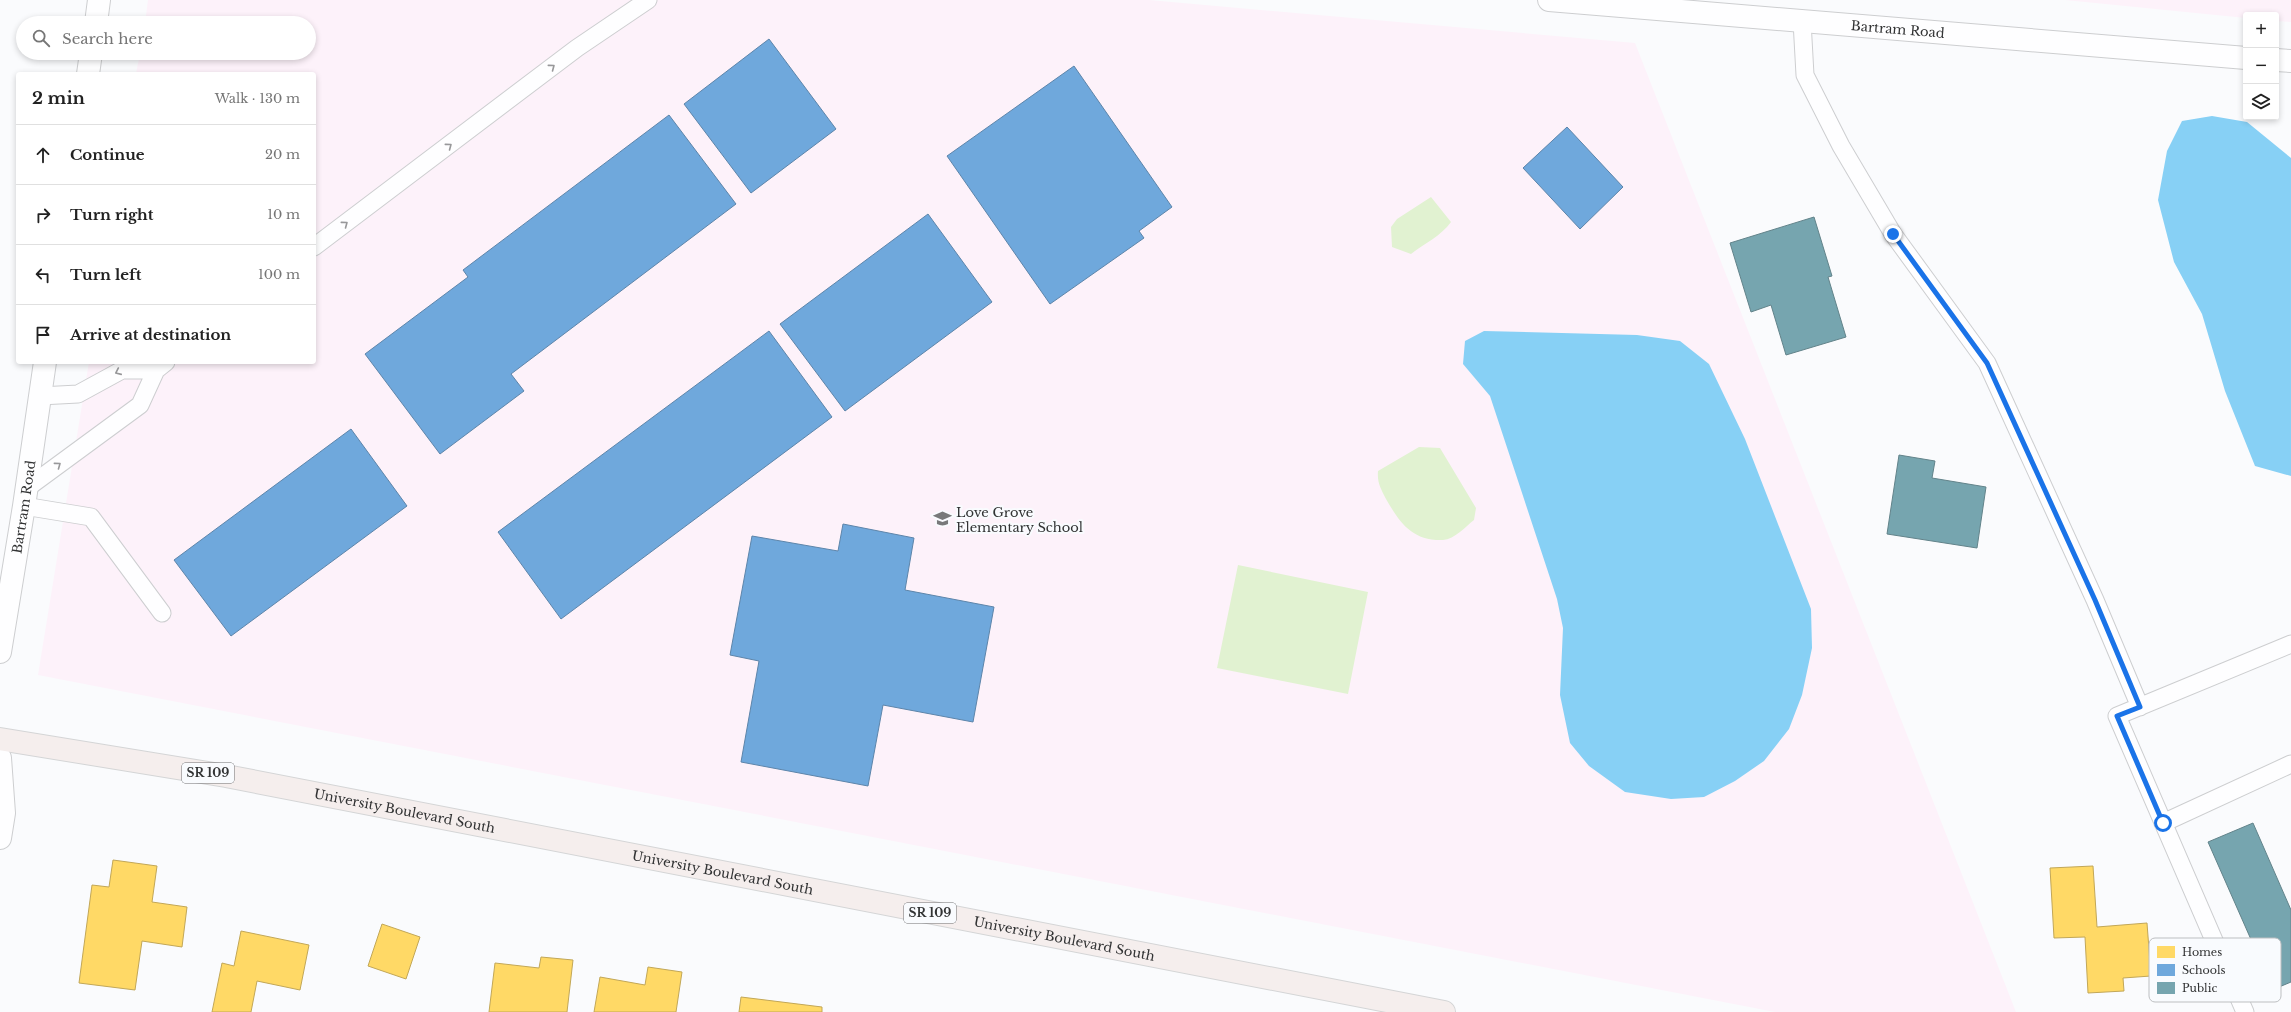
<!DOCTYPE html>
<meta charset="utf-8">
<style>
body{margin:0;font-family:"Libre Baskerville",serif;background:#f6f6f6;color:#222}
.controls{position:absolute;right:12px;top:12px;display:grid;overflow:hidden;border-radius:4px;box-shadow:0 2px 6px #0003}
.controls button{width:36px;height:36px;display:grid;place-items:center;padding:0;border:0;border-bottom:1px solid #e0e0e0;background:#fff;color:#222;font:20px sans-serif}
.stop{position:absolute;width:12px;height:12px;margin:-9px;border:3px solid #1a73e8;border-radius:50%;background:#fff}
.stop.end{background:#1a73e8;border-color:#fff;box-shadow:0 1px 4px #0008}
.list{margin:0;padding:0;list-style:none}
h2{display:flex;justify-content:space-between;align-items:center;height:52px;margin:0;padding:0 16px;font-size:17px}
h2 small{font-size:13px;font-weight:400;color:#767676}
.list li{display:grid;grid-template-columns:26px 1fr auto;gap:12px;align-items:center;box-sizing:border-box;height:60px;padding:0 16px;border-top:1px solid #e0e0e0}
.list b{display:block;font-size:15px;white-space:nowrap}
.list em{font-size:13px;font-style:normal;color:#767676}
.icon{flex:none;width:22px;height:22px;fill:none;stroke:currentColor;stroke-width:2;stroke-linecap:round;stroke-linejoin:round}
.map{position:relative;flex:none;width:2291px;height:1012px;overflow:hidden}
.search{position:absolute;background:#fff;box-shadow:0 2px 6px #0003;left:16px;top:16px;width:300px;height:44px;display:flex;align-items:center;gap:10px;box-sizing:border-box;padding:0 14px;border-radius:22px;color:#767676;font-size:15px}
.panel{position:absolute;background:#fff;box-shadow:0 2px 6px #0003;left:16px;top:72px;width:300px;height:292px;border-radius:4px}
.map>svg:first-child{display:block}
</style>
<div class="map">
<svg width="2291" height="1012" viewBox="0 0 2291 1012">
<rect width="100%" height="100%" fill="#fafbfd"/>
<path fill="#fdf2fa" d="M 148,0 L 1149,0 L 1635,43 L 2016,1012 L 1775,1012 L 38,675 L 89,362 L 314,362 L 314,74 L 136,74 L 140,53 L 309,53 L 309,23 L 145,23 Z
M 2065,0 L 2291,0 L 2291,22 L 2276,21 L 2276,15 L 2246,15 L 2246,18 Z"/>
<path fill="#e1f2d1" d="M 1431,197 L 1451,222 C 1441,236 1425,243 1411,254 L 1392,247 L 1391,227 L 1397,219 Z
M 1419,447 L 1440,448 L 1476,508 L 1474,520 C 1465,527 1455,539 1443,540 C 1412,541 1400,523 1386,499 C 1381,489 1377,483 1378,471 Z
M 1238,565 L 1368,592 L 1348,694 L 1217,668 Z"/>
<path fill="#87d0f5" d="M 2212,116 L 2247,122 L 2291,158 L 2291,476 L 2255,466 L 2225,391 L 2202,314 L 2174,262 L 2158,200 L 2167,151 L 2182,121 Z
M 1484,331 L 1637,335 L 1680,341 L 1709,364 L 1745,439 L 1811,609 L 1812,648 L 1802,695 L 1789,729 L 1764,761 L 1735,781 L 1704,797 L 1671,799 L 1625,792 L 1589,766 L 1570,743 L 1560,695 L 1563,628 L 1557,599 L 1490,396 L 1463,364 L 1465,341 Z"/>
<path fill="#ffd966" stroke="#c2a757" d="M 113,860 L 157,866 L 152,902 L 187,907 L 182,947 L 142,941 L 135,990 L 79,983 L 92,885 L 109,887 Z
M 2093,866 L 2097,927 L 2147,923 L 2151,976 L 2123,978 L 2124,991 L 2088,993 L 2085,937 L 2054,938 L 2050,868 Z
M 382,924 L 420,937 L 406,979 L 368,966 Z
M 241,931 L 309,945 L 300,990 L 257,981 L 251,1012 L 212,1012 L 222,963 L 234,966 Z
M 541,957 L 573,960 L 567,1012 L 489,1012 L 495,963 L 539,968 Z
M 648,967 L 682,972 L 676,1012 L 594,1012 L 600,977 L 645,985 Z
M 741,997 L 822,1007 L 822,1012 L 739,1012 Z"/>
<path fill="#6fa8dc" stroke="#5d85aa" d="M 769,39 L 836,129 L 751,193 L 684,104 Z
M 1074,66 L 1172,207 L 1139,231 L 1144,238 L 1050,304 L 947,156 Z
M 669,115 L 736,204 L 511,374 L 524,391 L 440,454 L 365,354 L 468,277 L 463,270 Z
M 1567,127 L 1623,187 L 1580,229 L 1523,168 Z
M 928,214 L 992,302 L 845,411 L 780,324 Z
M 769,331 L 832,417 L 561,619 L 498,532 Z
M 351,429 L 407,506 L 231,636 L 174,560 Z
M 843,524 L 914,538 L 905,590 L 994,607 L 973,722 L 883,705 L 868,786 L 741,762 L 759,661 L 730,655 L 752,536 L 838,551 Z"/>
<path fill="#76a5af" stroke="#62838a" d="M 1814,217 L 1832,276 L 1828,277 L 1846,337 L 1786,355 L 1771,305 L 1751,312 L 1730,243 Z
M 1899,455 L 1935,461 L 1932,478 L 1986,487 L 1977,548 L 1887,534 Z
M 2253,823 L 2291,910 L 2291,982 L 2260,995 L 2252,975 L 2264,969 L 2208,842 Z"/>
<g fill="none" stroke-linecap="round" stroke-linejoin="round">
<defs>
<path id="lane" d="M 1802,21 L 1805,75 L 1841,146 L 1893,234 L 1987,363 L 2095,600 L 2140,707
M 314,247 L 577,48 L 648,0
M 40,396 L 78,394 L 122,370 L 156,370
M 27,488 L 140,405 L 156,370 L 166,362
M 24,506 L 91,517 L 162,613
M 2163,823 L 2291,764
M 2245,1012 L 2117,716 L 2291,644"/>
<path id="street" d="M 0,758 L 4,813 L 0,838"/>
<g id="secondary">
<path id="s1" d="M 1549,0 L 2246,58"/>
<path d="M 96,23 L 99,0"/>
<path d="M 2276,60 L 2291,61"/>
<path d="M 88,74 L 91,53"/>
<path id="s2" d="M 0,652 L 24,506 L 45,362"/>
</g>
<g id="primary">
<path id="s3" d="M 0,739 L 226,776 L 1444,1012"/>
</g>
</defs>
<use href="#lane" stroke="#cdced0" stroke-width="19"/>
<use href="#street" stroke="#cdced0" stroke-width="24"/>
<use href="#secondary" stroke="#cdced0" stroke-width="24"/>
<use href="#primary" stroke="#d4d5d6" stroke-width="24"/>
<use href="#lane" stroke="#fefeff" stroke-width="17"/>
<use href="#street" stroke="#fefeff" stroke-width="22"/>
<use href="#secondary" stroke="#fefeff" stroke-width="22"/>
<use href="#primary" stroke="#f5eeed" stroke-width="22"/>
</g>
<defs><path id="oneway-chevron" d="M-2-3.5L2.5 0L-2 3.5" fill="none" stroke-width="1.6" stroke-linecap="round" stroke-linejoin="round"/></defs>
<g stroke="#98989a">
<use href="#oneway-chevron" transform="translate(552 67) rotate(-37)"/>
<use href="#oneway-chevron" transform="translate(449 146) rotate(-37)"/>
<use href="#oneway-chevron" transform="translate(345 224) rotate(-37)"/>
<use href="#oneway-chevron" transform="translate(118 372) rotate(156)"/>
<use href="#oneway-chevron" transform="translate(58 465) rotate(-36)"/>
</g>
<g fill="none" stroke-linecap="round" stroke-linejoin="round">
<path stroke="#1a73e8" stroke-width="5" d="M 1893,234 L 1987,363 L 2095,600 L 2140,707 L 2117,716 L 2163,823"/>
</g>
<defs>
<symbol id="school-bare" viewBox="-9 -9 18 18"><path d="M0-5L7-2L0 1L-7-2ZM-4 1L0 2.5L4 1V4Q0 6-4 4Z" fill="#78797a" stroke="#f9fbfe" stroke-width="2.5" paint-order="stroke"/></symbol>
</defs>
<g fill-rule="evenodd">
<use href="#school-bare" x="930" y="506" width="25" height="25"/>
</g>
<g text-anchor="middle" stroke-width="4" stroke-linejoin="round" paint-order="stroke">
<g fill="#f9fbfe" stroke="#6e6f71" stroke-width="1">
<rect x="182" y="763" width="52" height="20" rx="3"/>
<rect x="904" y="903" width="52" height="20" rx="3"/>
</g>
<g font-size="12" font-weight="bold" fill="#323334">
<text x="208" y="777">SR 109</text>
<text x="930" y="917">SR 109</text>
</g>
<g font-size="13" fill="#323334" stroke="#f9fbfe">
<text dy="5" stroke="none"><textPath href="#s1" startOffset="350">Bartram Road</textPath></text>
<text dy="5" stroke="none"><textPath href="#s2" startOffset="147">Bartram Road</textPath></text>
<text dy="5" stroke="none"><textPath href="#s3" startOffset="411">University Boulevard South</textPath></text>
<text dy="5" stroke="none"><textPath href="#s3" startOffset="735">University Boulevard South</textPath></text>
<text dy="5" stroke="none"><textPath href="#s3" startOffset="1083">University Boulevard South</textPath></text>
</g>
<g font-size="13" fill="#323334" stroke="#f9fbfe" text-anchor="start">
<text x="956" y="517">Love Grove<tspan x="956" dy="15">Elementary School</tspan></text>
</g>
</g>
<rect x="2149" y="938" width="132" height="64" rx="6" fill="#f9fbfe" stroke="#bdbfc1" stroke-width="1"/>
<rect x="2157" y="946" width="18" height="12" fill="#ffd966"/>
<rect x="2157" y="964" width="18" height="12" fill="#6fa8dc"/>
<rect x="2157" y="982" width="18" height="12" fill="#76a5af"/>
<g font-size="11" fill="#323334">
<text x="2182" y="956">Homes</text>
<text x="2182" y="974">Schools</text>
<text x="2182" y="992">Public</text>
</g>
</svg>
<div class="controls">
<button>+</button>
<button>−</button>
<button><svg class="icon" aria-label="layers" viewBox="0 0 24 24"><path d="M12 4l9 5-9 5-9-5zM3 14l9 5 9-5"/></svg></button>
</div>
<div class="stop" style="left:2163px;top:823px"></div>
<div class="stop end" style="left:1893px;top:234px"></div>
<div class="search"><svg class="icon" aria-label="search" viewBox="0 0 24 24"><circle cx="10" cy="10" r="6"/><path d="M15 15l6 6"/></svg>Search here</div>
<section class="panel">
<h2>2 min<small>Walk · 130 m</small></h2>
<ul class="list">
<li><svg class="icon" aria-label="ahead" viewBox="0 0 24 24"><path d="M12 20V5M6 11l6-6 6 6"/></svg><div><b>Continue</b></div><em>20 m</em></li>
<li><svg class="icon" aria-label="right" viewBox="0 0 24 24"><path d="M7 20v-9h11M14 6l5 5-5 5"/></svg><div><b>Turn right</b></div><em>10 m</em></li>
<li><svg class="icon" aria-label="left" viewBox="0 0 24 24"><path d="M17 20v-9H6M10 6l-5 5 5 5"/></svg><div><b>Turn left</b></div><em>100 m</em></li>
<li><svg class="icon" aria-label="arrive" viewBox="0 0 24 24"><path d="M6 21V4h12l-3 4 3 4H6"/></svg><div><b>Arrive at destination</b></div></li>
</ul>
</section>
</div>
